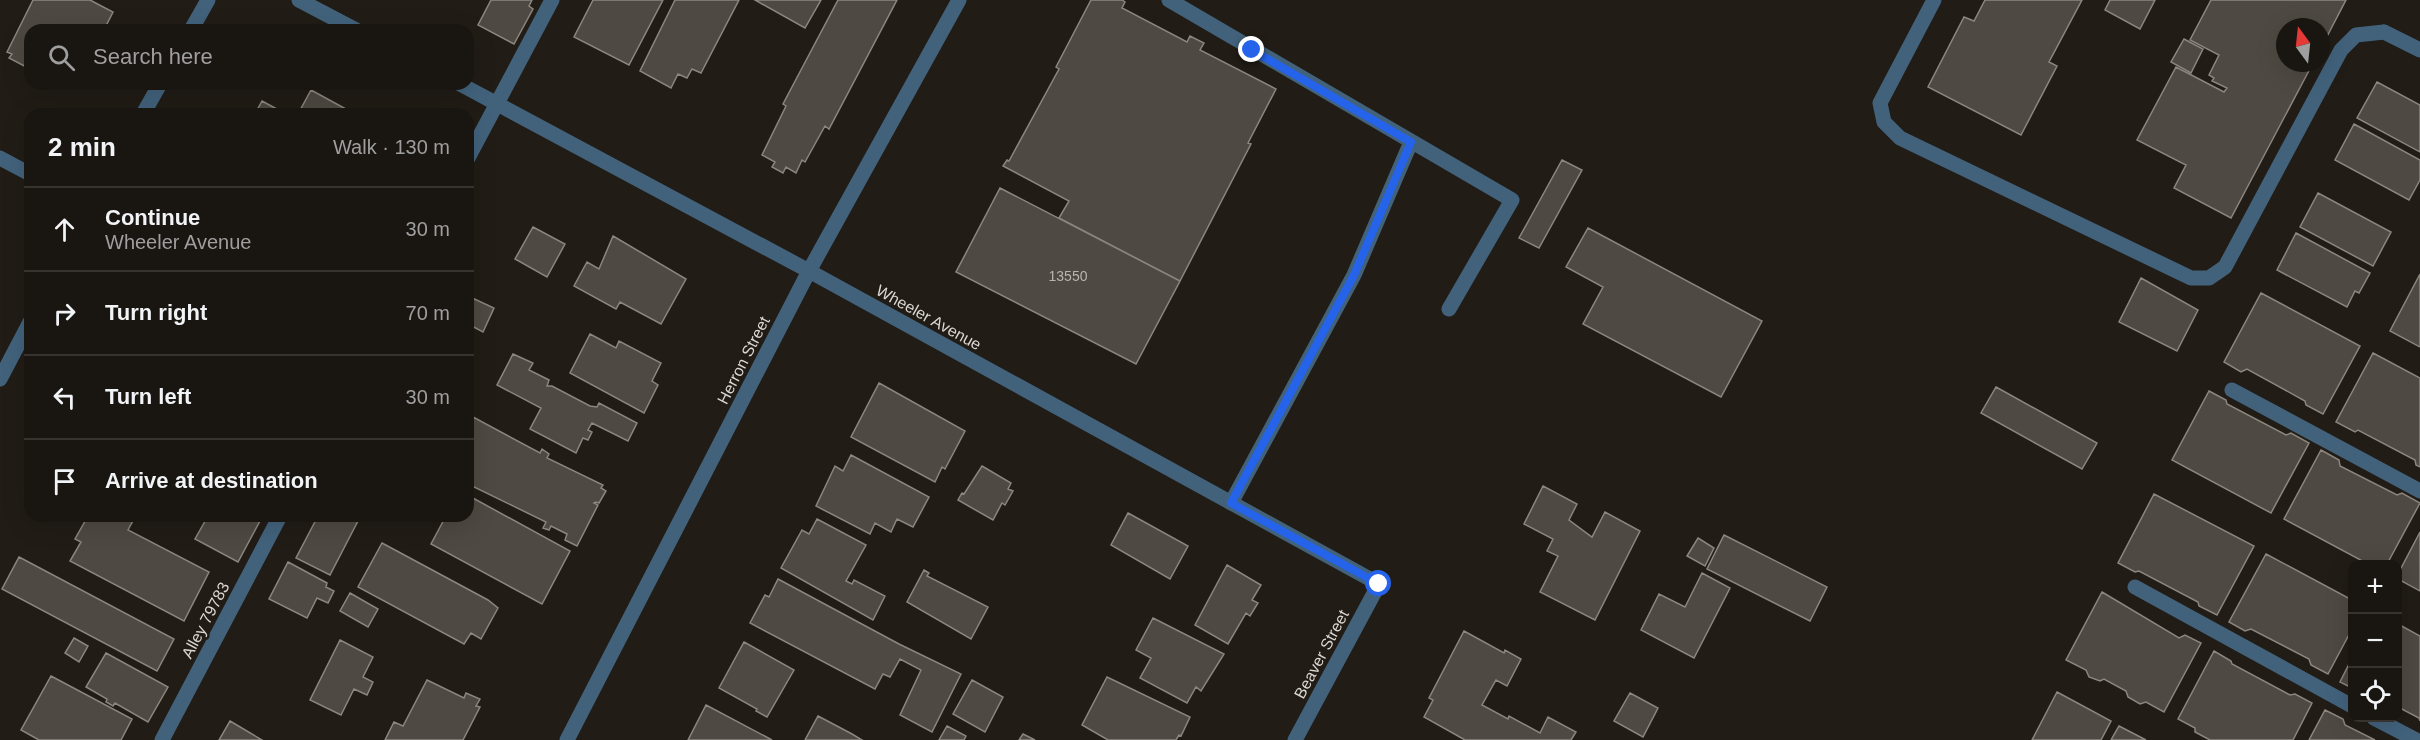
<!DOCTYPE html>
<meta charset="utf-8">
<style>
body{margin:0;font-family:Helvetica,sans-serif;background:#221e19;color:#f1f3f6}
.controls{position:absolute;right:18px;bottom:18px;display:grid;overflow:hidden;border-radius:12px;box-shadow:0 6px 24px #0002}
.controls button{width:54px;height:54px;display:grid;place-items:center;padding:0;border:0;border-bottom:2px solid #373430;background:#191510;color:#f1f3f6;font:30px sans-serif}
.compass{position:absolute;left:2276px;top:18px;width:54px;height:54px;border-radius:50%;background:#191510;box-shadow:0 6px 24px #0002;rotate:345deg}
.stop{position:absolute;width:18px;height:18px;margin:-14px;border:4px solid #2563eb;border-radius:50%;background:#fff}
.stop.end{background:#2563eb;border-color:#fff;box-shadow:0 2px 6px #0008}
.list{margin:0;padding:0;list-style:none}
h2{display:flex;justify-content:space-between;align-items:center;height:78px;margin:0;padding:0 24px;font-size:26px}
h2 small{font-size:20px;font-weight:400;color:#9f9f9f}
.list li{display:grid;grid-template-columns:39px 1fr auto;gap:18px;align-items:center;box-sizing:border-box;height:84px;padding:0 24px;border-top:2px solid #373430}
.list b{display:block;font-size:22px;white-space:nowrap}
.list p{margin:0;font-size:20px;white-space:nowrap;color:#9f9f9f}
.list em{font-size:20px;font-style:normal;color:#9f9f9f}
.icon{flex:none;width:33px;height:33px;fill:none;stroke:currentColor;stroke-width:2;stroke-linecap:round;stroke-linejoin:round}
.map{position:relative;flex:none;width:2420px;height:740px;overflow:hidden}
.search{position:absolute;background:#191510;box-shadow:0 6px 24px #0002;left:24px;top:24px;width:450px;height:66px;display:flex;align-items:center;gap:15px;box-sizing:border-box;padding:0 21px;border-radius:18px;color:#9f9f9f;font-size:22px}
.panel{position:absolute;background:#191510;box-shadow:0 6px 24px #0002;left:24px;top:108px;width:450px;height:414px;border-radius:18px}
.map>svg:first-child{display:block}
</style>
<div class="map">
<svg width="2420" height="740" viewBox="0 0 2420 740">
<rect width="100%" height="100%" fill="#211c16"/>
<path fill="#4e4942" stroke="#8c867f" stroke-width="1.5" d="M 33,0 L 90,0 L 113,12 L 107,24 L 114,28 L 113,30 L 30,30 L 30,69 L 9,58 L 12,54 L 7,52 Z
M 491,0 L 532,0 L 529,6 L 533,9 L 514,44 L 478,25 Z
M 593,0 L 663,0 L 629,65 L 574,37 Z
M 675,0 L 739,0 L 701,73 L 692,69 L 687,78 L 678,74 L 671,88 L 640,71 Z
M 755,0 L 821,0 L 805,28 Z
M 838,0 L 897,0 L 829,129 L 825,126 L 805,162 L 802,160 L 796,173 L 786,167 L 783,173 L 772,167 L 775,162 L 762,155 L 786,106 L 783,104 Z
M 1091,0 L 1122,0 L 1125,2 L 1122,8 L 1187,42 L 1190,36 L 1204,43 L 1200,50 L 1276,89 L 1248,143 L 1251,144 L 1180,281 L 1059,218 L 1069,201 L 1003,166 L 1007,160 L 1009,161 L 1059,69 L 1056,67 Z
M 1985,0 L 2082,0 L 2049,62 L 2057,66 L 2021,135 L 1928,87 L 1964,17 L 1974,21 Z
M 2110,0 L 2155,0 L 2140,29 L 2105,10 Z
M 2211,0 L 2346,0 L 2321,48 L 2321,27 L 2285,27 L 2285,63 L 2313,63 L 2231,218 L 2174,188 L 2186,165 L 2137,140 L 2176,67 L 2224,92 L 2227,88 L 2212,81 L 2214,78 L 2209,75 L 2219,55 L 2190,40 Z
M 2184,39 L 2203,49 L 2191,73 L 2171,62 Z
M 2377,82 L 2420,105 L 2420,152 L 2357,118 Z
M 311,90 L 355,114 L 298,114 Z
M 262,101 L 286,114 L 255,114 Z
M 2354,124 L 2420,160 L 2420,180 L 2409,200 L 2335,160 Z
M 1562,160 L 1582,170 L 1539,248 L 1519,238 Z
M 1000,188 L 1180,281 L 1136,364 L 956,272 Z
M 2318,193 L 2391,232 L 2373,266 L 2300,227 Z
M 533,227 L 565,244 L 547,277 L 515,259 Z
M 1588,228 L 1762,321 L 1721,397 L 1583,324 L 1603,287 L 1566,267 Z
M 2296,233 L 2370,273 L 2359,293 L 2355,291 L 2347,307 L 2277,270 Z
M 613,236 L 686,279 L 661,324 L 620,302 L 616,309 L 574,286 L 587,262 L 599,269 Z
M 2420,274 L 2420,347 L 2390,331 Z
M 2141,278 L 2198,310 L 2177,351 L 2119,322 Z
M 2261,293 L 2360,346 L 2323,414 L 2306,405 L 2305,401 L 2247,369 L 2241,372 L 2224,362 Z
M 468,296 L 494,308 L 483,332 L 468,324 Z
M 590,334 L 616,348 L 619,341 L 661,363 L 652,381 L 658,385 L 644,413 L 570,373 Z
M 2373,353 L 2420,378 L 2420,467 L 2416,465 L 2415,460 L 2358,430 L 2355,432 L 2336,422 Z
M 513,354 L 533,363 L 529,370 L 549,380 L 547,386 L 552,386 L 590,406 L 597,407 L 599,403 L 637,423 L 628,441 L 592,423 L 588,430 L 592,432 L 588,440 L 583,438 L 576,453 L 530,429 L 541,408 L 497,385 Z
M 879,383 L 965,431 L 945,469 L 942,467 L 935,482 L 851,437 Z
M 1996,387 L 2097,443 L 2082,469 L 1981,413 Z
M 2209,391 L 2226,400 L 2227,404 L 2286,435 L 2291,433 L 2309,443 L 2271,513 L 2172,460 Z
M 473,417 L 540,453 L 542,449 L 549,454 L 547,458 L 603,485 L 601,488 L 606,491 L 599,503 L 596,502 L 594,503 L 598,505 L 577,546 L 565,540 L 567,534 L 551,526 L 549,530 L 543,528 L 546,522 L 468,484 L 468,427 Z
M 2321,450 L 2339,460 L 2340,466 L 2397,495 L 2402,493 L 2420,503 L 2387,564 L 2368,564 L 2284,519 Z
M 851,455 L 929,497 L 913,527 L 897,519 L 891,532 L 875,523 L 870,534 L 816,506 L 835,466 L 843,471 Z
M 982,466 L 1011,483 L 1008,489 L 1013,491 L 1005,505 L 1002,503 L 993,520 L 958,500 L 962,493 L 964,494 Z
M 1543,486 L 1577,504 L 1569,520 L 1592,537 L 1605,512 L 1640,531 L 1595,620 L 1540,592 L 1558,556 L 1547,551 L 1553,539 L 1524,524 Z
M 2154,494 L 2254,546 L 2217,615 L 2199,606 L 2198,602 L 2139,571 L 2135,572 L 2118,563 Z
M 471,497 L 570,551 L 542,604 L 431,544 L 446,516 L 468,516 L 468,503 Z
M 1128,513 L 1188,546 L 1170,579 L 1111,545 Z
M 88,516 L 133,516 L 135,517 L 128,530 L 209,572 L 184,621 L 70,561 L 81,542 L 75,539 Z
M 208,516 L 254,516 L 261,519 L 238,562 L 195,539 Z
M 318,516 L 353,516 L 359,519 L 330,575 L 296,558 Z
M 817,519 L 866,545 L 846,581 L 852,584 L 854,580 L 885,596 L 873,620 L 781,568 L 802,530 L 809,534 Z
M 2420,532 L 2420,591 L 2398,579 L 2398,574 Z
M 1724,535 L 1827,587 L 1810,621 L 1707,569 Z
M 1698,538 L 1714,548 L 1705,566 L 1687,556 Z
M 382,543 L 488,600 L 498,608 L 481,639 L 471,633 L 464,644 L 358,587 Z
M 2266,554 L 2352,600 L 2352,629 L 2328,674 L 2311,665 L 2309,659 L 2251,629 L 2245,631 L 2229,622 Z
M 19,557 L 174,639 L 157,671 L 2,589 Z
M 288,562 L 327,583 L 326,587 L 334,591 L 328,603 L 317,598 L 307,618 L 269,599 Z
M 1227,565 L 1261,585 L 1252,600 L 1258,603 L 1250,616 L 1246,613 L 1228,644 L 1195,625 Z
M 924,570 L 929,573 L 927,576 L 988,607 L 971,639 L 907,602 Z
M 1702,573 L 1730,588 L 1694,658 L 1641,630 L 1659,594 L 1685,607 Z
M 778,579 L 899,644 L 961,674 L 932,732 L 900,715 L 921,670 L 900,659 L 890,677 L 883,674 L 875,689 L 750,623 L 765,595 L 769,597 Z
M 2102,592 L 2179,638 L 2185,635 L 2201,643 L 2164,712 L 2146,702 L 2140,704 L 2128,697 L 2126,691 L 2104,679 L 2100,681 L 2089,677 L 2086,670 L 2066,660 Z
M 350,593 L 378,609 L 368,627 L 340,611 Z
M 1153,618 L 1224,654 L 1201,691 L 1196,687 L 1187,703 L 1140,678 L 1151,658 L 1136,650 Z
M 2398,624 L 2420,636 L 2420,721 L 2419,718 L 2398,707 Z
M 1464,631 L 1504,653 L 1505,650 L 1521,659 L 1507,686 L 1496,680 L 1482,705 L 1508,719 L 1509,716 L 1540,733 L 1548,717 L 1576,732 L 1571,740 L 1465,740 L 1424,717 L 1433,700 L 1429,698 Z
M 74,638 L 88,646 L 79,662 L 65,653 Z
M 340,640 L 373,657 L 363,677 L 373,682 L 367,695 L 354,689 L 341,715 L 310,700 Z
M 744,642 L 794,670 L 767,717 L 756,711 L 757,709 L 719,688 Z
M 2214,651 L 2231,661 L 2232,664 L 2290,695 L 2295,694 L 2312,703 L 2293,740 L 2210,740 L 2195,732 L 2195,728 L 2178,719 Z
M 106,653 L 168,687 L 148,722 L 115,703 L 113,706 L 106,702 L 107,699 L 86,687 Z
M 2352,658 L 2352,688 L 2340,682 Z
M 51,676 L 132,719 L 121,740 L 39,740 L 21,730 Z
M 1107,677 L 1190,717 L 1181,736 L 1179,735 L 1176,740 L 1108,740 L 1082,725 Z
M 427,680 L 464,698 L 466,693 L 480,699 L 476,706 L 480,707 L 463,740 L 385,740 L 394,722 L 403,726 Z
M 972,680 L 1003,697 L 985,732 L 953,714 Z
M 2057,692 L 2111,721 L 2101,740 L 2032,740 Z
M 1630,693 L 1658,708 L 1643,737 L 1614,721 Z
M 706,705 L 772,740 L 688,740 Z
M 2325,710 L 2343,719 L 2345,725 L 2375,740 L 2309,740 Z
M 818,716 L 852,734 L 862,740 L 805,740 Z
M 230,721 L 262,740 L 219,740 Z
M 947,726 L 966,736 L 964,740 L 939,740 Z
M 2119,726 L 2146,740 L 2111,740 Z
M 1023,734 L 1035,740 L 1019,740 Z"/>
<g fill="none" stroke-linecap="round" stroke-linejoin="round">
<path stroke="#42627c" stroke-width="15" d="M 1169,0 L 1512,200 L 1449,309
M 1934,0 L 1880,103 L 1884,122 L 1900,138 L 2191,278 L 2209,278 L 2225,267 L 2341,50 L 2356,35 L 2384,32
M 468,158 L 552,0
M 2232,390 L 2420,491
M 1231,503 L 1354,275 L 1411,142
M 2135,587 L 2352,706
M 2374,718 L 2416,740
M 162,740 L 280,516"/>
<path stroke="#42627c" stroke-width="15" d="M 299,0 L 356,30
M 2384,32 L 2420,50
M 460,84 L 809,271 L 1379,584 L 1295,740
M 0,158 L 30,174
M 567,740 L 809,271 L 959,0"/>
<path stroke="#42627c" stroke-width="15" d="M 191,30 L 208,0
M 143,114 L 160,84
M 0,379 L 30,322"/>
</g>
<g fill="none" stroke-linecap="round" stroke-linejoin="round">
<path stroke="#2563eb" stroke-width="8" d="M 1252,50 L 1411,142 L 1354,275 L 1231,503 L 1379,584"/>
</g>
<g text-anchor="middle" stroke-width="5" stroke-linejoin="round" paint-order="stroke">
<g font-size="14" fill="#b8b4af">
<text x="1068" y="281">13550</text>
</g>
<g font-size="16" fill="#dbd7d3" stroke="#211c16">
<text transform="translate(929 317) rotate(29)" y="6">Wheeler Avenue</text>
<text transform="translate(743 360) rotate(-63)" y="6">Herron Street</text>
<text transform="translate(205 620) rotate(-62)" y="6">Alley 79783</text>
<text transform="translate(1321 654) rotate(-62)" y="6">Beaver Street</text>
</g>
</g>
</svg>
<div class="controls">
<button>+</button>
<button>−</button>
<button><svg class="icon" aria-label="locate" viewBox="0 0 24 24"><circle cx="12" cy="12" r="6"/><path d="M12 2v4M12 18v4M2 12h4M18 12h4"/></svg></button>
</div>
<svg class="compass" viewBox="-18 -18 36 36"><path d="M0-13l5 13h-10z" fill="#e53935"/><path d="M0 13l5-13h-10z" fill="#9f9f9f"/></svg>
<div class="stop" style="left:1379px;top:584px"></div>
<div class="stop end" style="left:1252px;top:50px"></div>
<div class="search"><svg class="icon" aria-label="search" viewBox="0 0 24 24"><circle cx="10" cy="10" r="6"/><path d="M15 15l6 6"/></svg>Search here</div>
<section class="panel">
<h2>2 min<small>Walk · 130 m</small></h2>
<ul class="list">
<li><svg class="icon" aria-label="ahead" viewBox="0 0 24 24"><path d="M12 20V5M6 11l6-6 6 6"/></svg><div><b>Continue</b><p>Wheeler Avenue</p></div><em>30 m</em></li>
<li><svg class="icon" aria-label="right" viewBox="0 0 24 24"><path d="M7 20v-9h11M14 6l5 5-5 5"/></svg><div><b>Turn right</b></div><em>70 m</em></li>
<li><svg class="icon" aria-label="left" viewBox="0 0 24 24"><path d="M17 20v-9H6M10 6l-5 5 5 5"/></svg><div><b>Turn left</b></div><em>30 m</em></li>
<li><svg class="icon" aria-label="arrive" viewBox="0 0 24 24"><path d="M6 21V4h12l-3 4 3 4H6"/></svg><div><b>Arrive at destination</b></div></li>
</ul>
</section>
</div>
